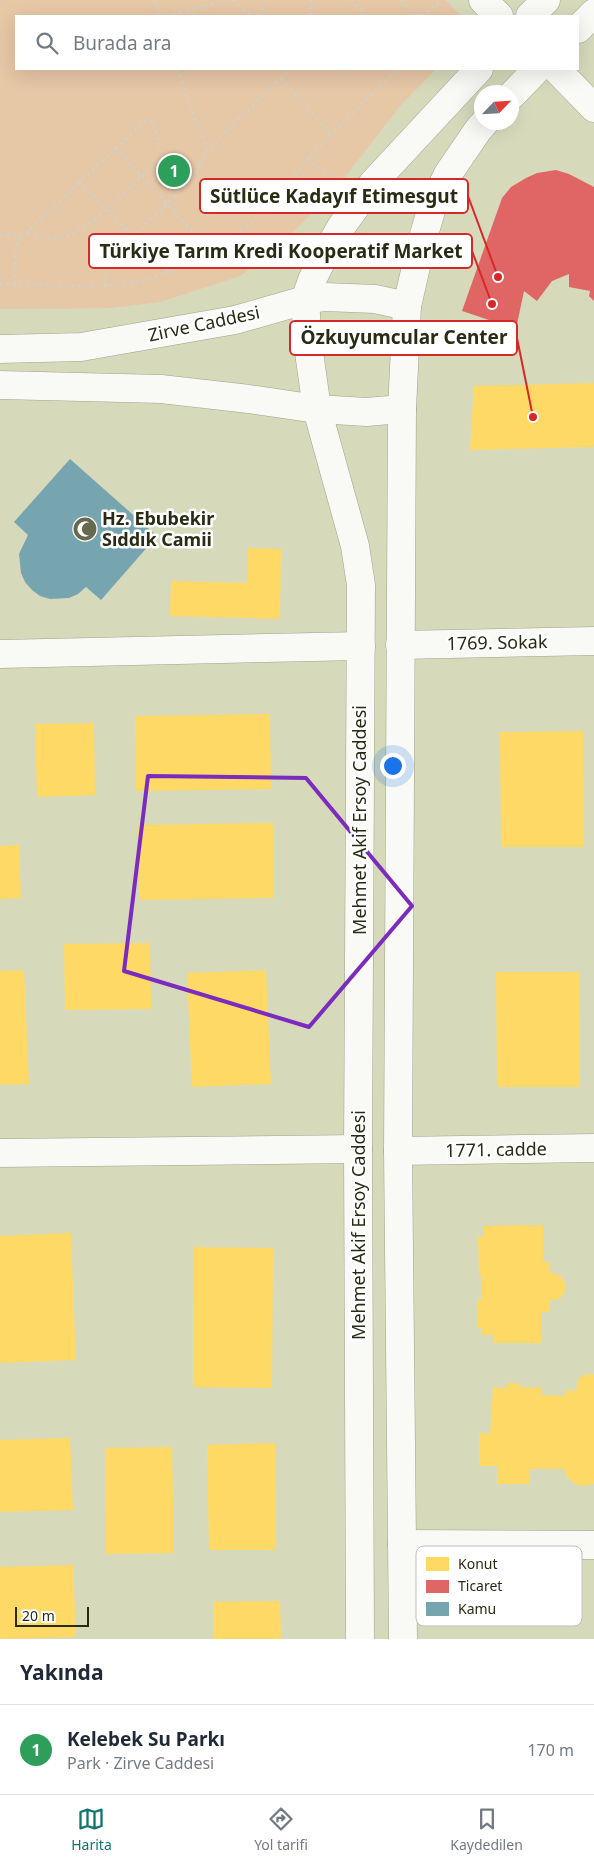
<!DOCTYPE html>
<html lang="tr">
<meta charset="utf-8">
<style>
body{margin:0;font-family:"Noto Sans",sans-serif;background:#f6f6f7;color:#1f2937}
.compass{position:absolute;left:474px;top:85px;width:45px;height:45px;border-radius:50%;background:#fff;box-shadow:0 5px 20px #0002;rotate:65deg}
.scale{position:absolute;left:15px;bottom:12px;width:74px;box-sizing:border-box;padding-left:5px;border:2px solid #292b15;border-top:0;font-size:14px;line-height:18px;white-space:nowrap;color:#292b15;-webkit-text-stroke:4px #fff;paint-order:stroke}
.you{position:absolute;left:392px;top:765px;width:18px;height:18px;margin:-12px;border:4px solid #fff;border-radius:50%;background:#1a73e8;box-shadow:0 0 0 8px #1a73e833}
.badge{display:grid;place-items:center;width:32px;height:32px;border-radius:50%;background:#0f766e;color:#fff;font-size:16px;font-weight:700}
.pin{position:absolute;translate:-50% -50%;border:2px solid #fff;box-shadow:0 1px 5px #0006}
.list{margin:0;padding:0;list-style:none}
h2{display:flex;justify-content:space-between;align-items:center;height:65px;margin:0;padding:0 20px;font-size:21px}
h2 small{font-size:16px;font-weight:400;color:#747a83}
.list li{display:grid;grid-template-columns:32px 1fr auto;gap:15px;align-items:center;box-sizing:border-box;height:90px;padding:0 20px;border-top:1px solid #e0e1e3}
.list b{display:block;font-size:19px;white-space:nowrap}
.list p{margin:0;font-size:16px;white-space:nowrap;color:#747a83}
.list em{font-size:16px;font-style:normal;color:#747a83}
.icon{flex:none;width:28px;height:28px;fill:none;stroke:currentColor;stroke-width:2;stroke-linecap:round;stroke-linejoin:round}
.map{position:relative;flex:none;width:594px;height:1639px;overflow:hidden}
.search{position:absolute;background:#fff;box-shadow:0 5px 20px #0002;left:15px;right:15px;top:15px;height:55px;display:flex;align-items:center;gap:12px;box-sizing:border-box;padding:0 18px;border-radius:0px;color:#747a83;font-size:19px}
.sheet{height:155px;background:#fff}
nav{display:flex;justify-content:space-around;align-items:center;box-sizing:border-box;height:70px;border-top:1px solid #e0e1e3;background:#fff;font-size:14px;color:#747a83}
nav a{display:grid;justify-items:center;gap:2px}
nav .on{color:#0f766e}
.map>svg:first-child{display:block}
</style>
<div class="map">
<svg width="594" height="1639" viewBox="0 0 594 1639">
<rect width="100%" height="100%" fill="#d6d9ba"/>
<path fill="#e6c7a6" d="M 0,0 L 446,0 L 461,16 L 16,16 L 16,69 L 436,69 L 401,105 L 330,196 L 270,254 L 240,276 L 160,302 L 112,308 L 0,309 Z"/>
<path fill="#ffd966" d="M 594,383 L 594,447 L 470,450 L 474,386 Z
M 248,548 L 281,549 L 280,619 L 170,616 L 171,581 L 248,583 Z
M 270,714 L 271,789 L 136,791 L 135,716 Z
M 94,723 L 95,795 L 37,797 L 35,724 Z
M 583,731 L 584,847 L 501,847 L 500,732 Z
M 273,823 L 274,898 L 139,900 L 138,825 Z
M 19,845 L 21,898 L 0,899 L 0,846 Z
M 150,943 L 151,1009 L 65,1010 L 64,944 Z
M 24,970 L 29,1084 L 0,1085 L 0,971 Z
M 266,970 L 271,1084 L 192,1087 L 187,973 Z
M 496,972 L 579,972 L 580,1087 L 497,1087 Z
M 543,1225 L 543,1262 L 550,1262 L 550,1272 L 561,1276 L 566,1285 L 564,1294 L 558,1299 L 550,1301 L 550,1312 L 542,1312 L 542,1343 L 494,1343 L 494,1335 L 482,1335 L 481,1328 L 478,1328 L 478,1300 L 482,1300 L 482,1275 L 479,1275 L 478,1237 L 484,1237 L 484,1226 Z
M 71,1233 L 76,1360 L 0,1363 L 0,1236 Z
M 194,1247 L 273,1248 L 272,1388 L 193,1387 Z
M 592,1374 L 594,1375 L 594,1484 L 581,1486 L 572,1482 L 567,1477 L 564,1469 L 529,1469 L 529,1484 L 497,1484 L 497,1466 L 479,1466 L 479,1433 L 490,1434 L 493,1387 L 507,1388 L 508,1383 L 521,1384 L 520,1387 L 542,1388 L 541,1395 L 565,1396 L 565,1390 L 576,1391 L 578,1380 L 583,1375 Z
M 70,1438 L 73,1510 L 0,1512 L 0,1440 Z
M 275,1443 L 276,1550 L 209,1550 L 207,1445 Z
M 172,1447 L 174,1553 L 106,1554 L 105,1448 Z
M 73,1565 L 76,1637 L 0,1639 L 0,1567 Z
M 280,1601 L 281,1639 L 213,1639 L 213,1602 Z"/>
<path fill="#e06666" d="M 556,170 L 569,174 L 594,187 L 594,301 L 589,296 L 590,291 L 569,287 L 569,274 L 552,281 L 537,301 L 524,291 L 516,329 L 462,311 L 502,198 L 511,187 L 526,178 L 537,173 Z"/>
<path fill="#76a5af" d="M 70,459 L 157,536 L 101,600 L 86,587 L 78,594 L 69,598 L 50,599 L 40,596 L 32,590 L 25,582 L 21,573 L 19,554 L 28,535 L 14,522 Z"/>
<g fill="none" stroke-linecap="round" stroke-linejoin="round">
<defs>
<path id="minor" d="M 483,0 L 499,16
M 556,69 L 594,108
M 400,645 L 594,641
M 0,654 L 361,646
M 398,1151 L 594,1148
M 0,1153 L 358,1149
M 402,1544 L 594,1545"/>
<path id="tertiary" d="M 530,16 L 546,0
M 578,29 L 594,13
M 512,95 L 537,69
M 360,1639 L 358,1149 L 361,585 L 355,546 L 317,409 L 308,345 L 305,300 L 312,280 L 320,264 L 341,227 L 373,183 L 479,69
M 403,1639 L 398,1151 L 402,409 L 407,306 L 421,245 L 433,204 L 448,174 L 478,130 L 485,122"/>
<path id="secondary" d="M 0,349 L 81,347 L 235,320 L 305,300 L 325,297 L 375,299 L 407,306
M 0,385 L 161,389 L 249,399 L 317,409 L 366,412 L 402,409"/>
</defs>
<use href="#minor" stroke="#a0a28a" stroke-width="29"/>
<use href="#tertiary" stroke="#a0a28a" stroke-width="29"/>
<use href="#secondary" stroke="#a0a28a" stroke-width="29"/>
<path stroke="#d1d1c8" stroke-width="3" stroke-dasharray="2.5 4" stroke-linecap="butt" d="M 0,0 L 1,0
M 154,0 L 159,16
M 233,0 L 252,16
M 311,0 L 311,16
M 351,0 L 366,16
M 401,0 L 415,16
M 167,16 L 228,0
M 259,16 L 266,0
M 421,16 L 442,0
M 177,69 L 207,150 L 290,69
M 344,69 L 345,70 L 347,69
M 281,79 L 331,135
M 116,148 L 211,252
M 308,159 L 341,185
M 79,182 L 168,272
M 0,235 L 20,235 L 27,232 L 146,120 L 153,121 L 162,157 C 140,176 85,237 57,238 C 48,239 36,234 27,232
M 0,284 L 103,286 L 139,282 L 177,269 L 204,256 L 249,224 L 268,207 L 314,152 L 397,69
M 15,284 L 15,253 L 20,235
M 106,286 L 106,263 L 175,196 L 198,169 L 207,150"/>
<use href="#minor" stroke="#f9f9f5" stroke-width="28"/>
<use href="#tertiary" stroke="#f9f9f5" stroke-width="28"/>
<use href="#secondary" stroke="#f9f9f5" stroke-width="28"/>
</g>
<path fill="none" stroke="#7b2cbf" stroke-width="4" stroke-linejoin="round" d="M 148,776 L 306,778 L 412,906 L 309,1027 L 124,971 Z"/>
<defs>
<symbol id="mosque-disc" viewBox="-11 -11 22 22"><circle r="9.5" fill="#66684f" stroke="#fff"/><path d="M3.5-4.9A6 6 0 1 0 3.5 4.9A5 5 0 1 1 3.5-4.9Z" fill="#fff"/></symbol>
</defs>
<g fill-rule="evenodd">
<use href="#mosque-disc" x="71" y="515" width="28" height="28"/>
</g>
<g text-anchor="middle" stroke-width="5" stroke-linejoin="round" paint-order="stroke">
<g font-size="18" fill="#292b15" stroke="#fff">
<text transform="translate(204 324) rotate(-12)" y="6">Zirve Caddesi</text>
<text transform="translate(497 643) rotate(-1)" y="6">1769. Sokak</text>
<text transform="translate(360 820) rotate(-90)" y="6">Mehmet Akif Ersoy Caddesi</text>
<text transform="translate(496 1150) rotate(-1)" y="6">1771. cadde</text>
<text transform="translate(359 1225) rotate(-90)" y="6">Mehmet Akif Ersoy Caddesi</text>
</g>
<g font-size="18" font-weight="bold" fill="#292b15" stroke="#fff" text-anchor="start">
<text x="102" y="525">Hz. Ebubekir<tspan x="102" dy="21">Sıddık Camii</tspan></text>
</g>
</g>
<rect x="416" y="1546" width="166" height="80" rx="8" fill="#fff" stroke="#bfbfb9" stroke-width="1"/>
<rect x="426" y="1557" width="23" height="14" fill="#ffd966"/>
<rect x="426" y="1580" width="23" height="13" fill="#e06666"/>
<rect x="426" y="1602" width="23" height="14" fill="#76a5af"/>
<g font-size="14" fill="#292b15">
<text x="458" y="1569">Konut</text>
<text x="458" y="1591">Ticaret</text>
<text x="458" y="1614">Kamu</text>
</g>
<path fill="none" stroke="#d62828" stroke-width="2" d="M498 277L468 196M492 304L472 251M533 417L517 338"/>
<g fill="#d62828" stroke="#fff" stroke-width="2">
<circle cx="498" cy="277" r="5"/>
<circle cx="492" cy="304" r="5"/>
<circle cx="533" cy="417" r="5"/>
</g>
<g fill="#fff" stroke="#d62828" stroke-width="2">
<rect x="200" y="179" width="268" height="34" rx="5"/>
<rect x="89" y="234" width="383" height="34" rx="5"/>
<rect x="290" y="321" width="227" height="34" rx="5"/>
</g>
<g font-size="19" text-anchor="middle" font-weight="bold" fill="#292b15">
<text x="334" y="203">Sütlüce Kadayıf Etimesgut</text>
<text x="281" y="258">Türkiye Tarım Kredi Kooperatif Market</text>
<text x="404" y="344">Özkuyumcular Center</text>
</g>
</svg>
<svg class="compass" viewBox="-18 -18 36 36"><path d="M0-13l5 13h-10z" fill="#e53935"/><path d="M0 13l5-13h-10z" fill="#747a83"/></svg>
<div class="scale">20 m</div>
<div class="you"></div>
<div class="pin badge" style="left:174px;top:171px;background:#2e9e5b">1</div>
<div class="search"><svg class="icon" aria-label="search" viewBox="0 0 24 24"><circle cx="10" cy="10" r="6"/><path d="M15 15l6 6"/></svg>Burada ara</div>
</div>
<section class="sheet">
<h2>Yakında<small></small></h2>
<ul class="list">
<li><span class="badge" style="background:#2e9e5b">1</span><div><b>Kelebek Su Parkı</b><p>Park · Zirve Caddesi</p></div><em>170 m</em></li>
</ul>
</section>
<nav>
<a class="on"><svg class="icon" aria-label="map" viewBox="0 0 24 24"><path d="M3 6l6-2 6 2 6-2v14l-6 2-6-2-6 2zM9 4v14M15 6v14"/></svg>Harita</a>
<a><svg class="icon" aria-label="directions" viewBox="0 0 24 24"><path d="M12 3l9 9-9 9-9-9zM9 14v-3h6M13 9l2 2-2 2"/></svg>Yol tarifi</a>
<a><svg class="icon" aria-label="saved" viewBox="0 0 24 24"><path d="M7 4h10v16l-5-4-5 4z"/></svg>Kaydedilen</a>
</nav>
